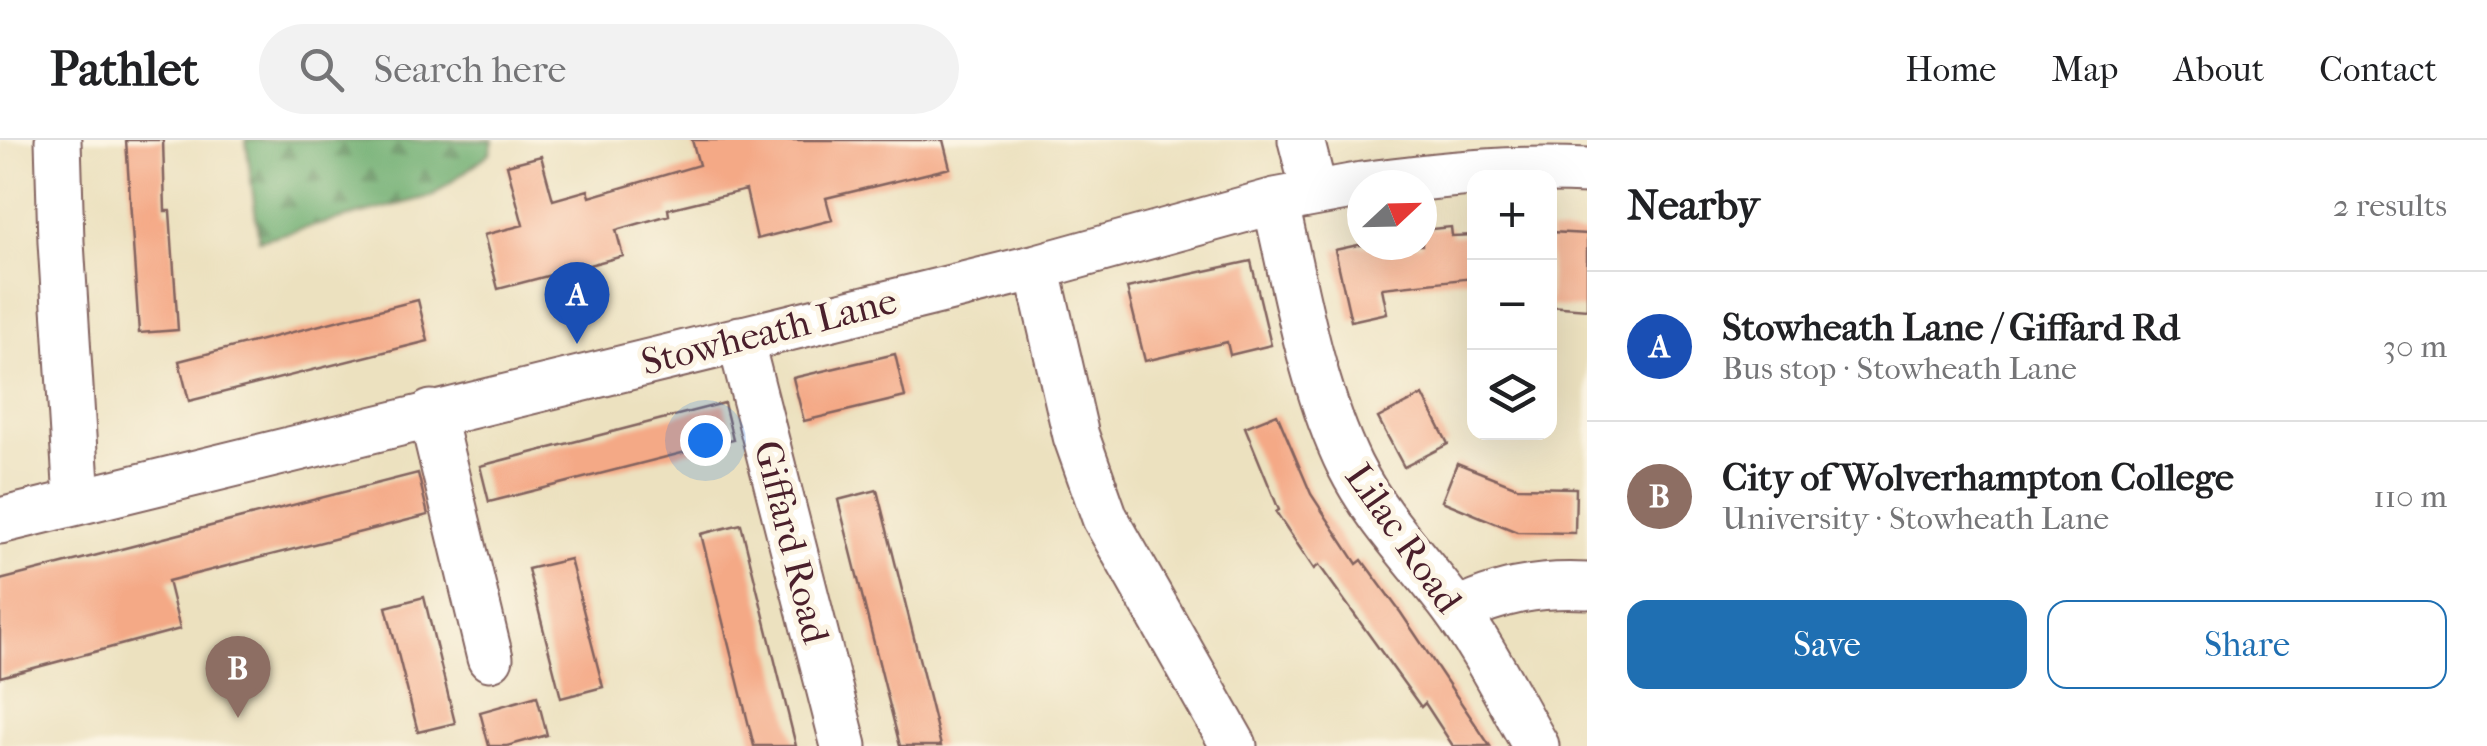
<!DOCTYPE html>
<meta charset="utf-8">
<style>
body{margin:0;font-family:"IM FELL French Canon",serif;background:#f2f2f2;color:#202124}
.controls{position:absolute;right:30px;top:30px;display:grid;overflow:hidden;border-radius:20px;box-shadow:0 10px 40px #0002}
.controls button{width:90px;height:90px;display:grid;place-items:center;padding:0;border:0;border-bottom:2px solid #e0e0e0;background:#fff;color:#202124;font:50px sans-serif}
.compass{position:absolute;left:1347px;top:30px;width:90px;height:90px;border-radius:50%;background:#fff;box-shadow:0 10px 40px #0002;rotate:68deg}
.you{position:absolute;left:705px;top:300px;width:35px;height:35px;margin:-25px;border:8px solid #fff;border-radius:50%;background:#1a73e8;box-shadow:0 0 0 15px #1a73e833}
.badge{display:grid;place-items:center;width:65px;height:65px;border-radius:50%;background:#1f6fb2;color:#fff;font-size:32px;font-weight:700}
.pin{position:absolute;translate:-50% -82px;filter:drop-shadow(0 2px 5px #0008)}
.pin::after{content:'';position:absolute;top:52px;width:35px;height:30px;background:inherit;clip-path:polygon(0 0,100% 0,50% 100%)}
.list{margin:0;padding:0;list-style:none}
h2{display:flex;justify-content:space-between;align-items:center;height:130px;margin:0;padding:0 40px;font-size:42px}
h2 small{font-size:32px;font-weight:400;color:#757577}
.list li{display:grid;grid-template-columns:65px 1fr auto;gap:30px;align-items:center;box-sizing:border-box;height:150px;padding:0 40px;border-top:2px solid #e0e0e0}
.list b{display:block;font-size:38px;white-space:nowrap}
.list p{margin:0;font-size:32px;white-space:nowrap;color:#757577}
.list em{font-size:32px;font-style:normal;color:#757577}
.actions{display:flex;gap:20px;padding:30px 40px}
.actions a{flex:1;padding:22px 0;border:2px solid #1f6fb2;border-radius:20px;text-align:center;font-size:35px;color:#1f6fb2}
.actions .main{background:#1f6fb2;color:#fff}
.icon{flex:none;width:55px;height:55px;fill:none;stroke:currentColor;stroke-width:2;stroke-linecap:round;stroke-linejoin:round}
.map{position:relative;flex:none;width:1587px;height:606px;overflow:hidden}
header{display:flex;align-items:center;gap:60px;box-sizing:border-box;height:140px;padding:0 50px;background:#fff;border-bottom:2px solid #e0e0e0}
header strong{font-size:48px}
nav{display:flex;gap:55px;margin-inline-start:auto;font-size:35px}
.search{width:700px;height:90px;background:#f2f2f2;display:flex;align-items:center;gap:25px;box-sizing:border-box;padding:0 35px;border-radius:55px;color:#757577;font-size:38px}
main{display:flex}
aside{flex:1;background:#fff}
.map>svg:first-child{display:block}
</style>
<header>
<strong>Pathlet</strong>
<div class="search"><svg class="icon" aria-label="search" viewBox="0 0 24 24"><circle cx="10" cy="10" r="6"/><path d="M15 15l6 6"/></svg>Search here</div>
<nav><a>Home</a><a>Map</a><a>About</a><a>Contact</a></nav>
</header>
<main>
<div class="map">
<svg width="1587" height="606" viewBox="0 0 1587 606">
<defs>
<pattern id="forest-firs" width="22" height="20" patternUnits="userSpaceOnUse" patternTransform="scale(2.5)"><rect width="22" height="20" fill="#6dad6f"/><path d="M5 1l3.5 6h-7zM16 11l3.5 6h-7z" fill="#5c8c5b"/></pattern>
</defs>
<rect width="100%" height="100%" fill="#fcf5e5"/>
<filter id="ink" filterUnits="userSpaceOnUse"><feTurbulence type="fractalNoise" baseFrequency=".01" numOctaves="2"/><feDisplacementMap in="SourceGraphic" scale="20" xChannelSelector="R" yChannelSelector="G"/><feConvolveMatrix kernelMatrix="1 2 1 2 8 2 1 2 1" color-interpolation-filters="sRGB"/></filter>
<filter id="wash" filterUnits="userSpaceOnUse"><feTurbulence type="fractalNoise" baseFrequency=".0048" numOctaves="4" result="noise"/><feDisplacementMap in="SourceGraphic" scale="40" xChannelSelector="R" yChannelSelector="G"/><feGaussianBlur stdDeviation="2.25" result="paint"/><feColorMatrix in="noise" values="0 0 0 0 0 0 0 0 0 0 0 0 0 0 0 0 0 1.4 0 .05"/><feComposite in="paint" operator="in"/></filter>
<g filter="url(#wash)">
<rect width="100%" height="100%" fill="#ece1bf"/>
<path fill="url(#forest-firs)" stroke="#5c664d" stroke-width="2.5" d="M 246,0 L 493,0 L 490,13 L 432,56 L 259,100 Z"/>
<g id="blocks">
<path fill="#f4a986" d="M 126,0 L 163,0 L 165,71 L 170,71 L 178,190 L 139,193 Z
M 692,0 L 943,0 L 950,28 L 826,58 L 832,80 L 757,99 L 746,50 L 668,69 L 669,75 L 616,90 L 623,116 L 498,149 L 484,95 L 523,85 L 507,25 L 541,16 L 553,60 L 588,50 L 590,57 L 699,25 Z
M 1451,87 L 1452,96 L 1474,95 L 1474,138 L 1382,148 L 1387,173 L 1351,181 L 1335,110 L 1358,105 L 1422,105 L 1422,90 Z
M 1550,92 L 1587,94 L 1587,169 L 1550,166 Z
M 1251,121 L 1271,205 L 1230,215 L 1227,202 L 1145,221 L 1127,148 Z
M 418,160 L 428,201 L 189,261 L 179,221 Z
M 895,214 L 905,257 L 804,281 L 793,238 Z
M 1423,255 L 1448,304 L 1404,327 L 1378,278 Z
M 724,263 L 733,300 L 489,362 L 480,326 Z
M 1277,274 L 1311,354 L 1357,424 L 1362,420 L 1401,473 L 1490,606 L 1453,606 L 1425,563 L 1421,567 L 1319,425 L 1314,429 L 1276,372 L 1279,370 L 1245,287 Z
M 1457,323 L 1517,347 L 1576,348 L 1575,393 L 1517,392 L 1442,361 Z
M 418,333 L 428,375 L 168,441 L 180,489 L 0,537 L 0,440 Z
M 877,350 L 941,606 L 900,606 L 838,360 Z
M 741,384 L 796,606 L 754,606 L 701,394 Z
M 570,419 L 603,547 L 561,558 L 528,429 Z
M 424,457 L 455,583 L 418,592 L 386,467 Z
M 537,556 L 547,595 L 507,606 L 489,606 L 480,572 Z"/>
</g>
</g>
<g filter="url(#ink)">
<use href="#blocks" fill-opacity="0" stroke="#83635f" stroke-width="2.5"/>
<g fill="none" stroke-linecap="round" stroke-linejoin="round">
<defs>
<path id="minor" d="M 58,0 L 61,102 L 77,360
M 1301,0 L 1314,51
M 1362,45 C 1437,35 1511,27 1587,31
M 1275,61 C 1296,149 1310,244 1350,326 C 1376,378 1419,421 1454,468 C 1485,510 1509,560 1536,606
M 1037,127 L 1076,296 L 1105,378 L 1234,606
M 740,199 L 844,606
M 431,273 L 490,518
M 0,381 L 1037,127 L 1275,61 L 1362,45
M 1457,472 C 1499,451 1540,443 1587,446"/>
</defs>
<use href="#minor" stroke="#83635f" stroke-width="49"/>
<use href="#minor" stroke="#fff" stroke-width="45"/>
</g>
</g>
<g text-anchor="middle" stroke-width="10" stroke-linejoin="round" paint-order="stroke">
<g font-size="38" fill="#4a1f2b" stroke="#fcf5e5">
<text transform="translate(769 191) rotate(-14)" y="13">Stowheath Lane</text>
<text transform="translate(1404 398) rotate(55)" y="13">Lilac Road</text>
<text transform="translate(792 402) rotate(76)" y="13">Giffard Road</text>
</g>
</g>
</svg>
<div class="controls">
<button>+</button>
<button>−</button>
<button><svg class="icon" aria-label="layers" viewBox="0 0 24 24"><path d="M12 4l9 5-9 5-9-5zM3 14l9 5 9-5"/></svg></button>
</div>
<svg class="compass" viewBox="-18 -18 36 36"><path d="M0-13l5 13h-10z" fill="#e53935"/><path d="M0 13l5-13h-10z" fill="#757577"/></svg>
<div class="you"></div>
<div class="pin badge" style="left:577px;top:204px;background:#1a4fb4">A</div>
<div class="pin badge" style="left:238px;top:578px;background:#8d6e63">B</div>
</div>
<aside>
<h2>Nearby<small>2 results</small></h2>
<ul class="list">
<li><span class="badge" style="background:#1a4fb4">A</span><div><b>Stowheath Lane / Giffard Rd</b><p>Bus stop · Stowheath Lane</p></div><em>30 m</em></li>
<li><span class="badge" style="background:#8d6e63">B</span><div><b>City of Wolverhampton College</b><p>University · Stowheath Lane</p></div><em>110 m</em></li>
</ul>
<div class="actions"><a class="main">Save</a><a>Share</a></div>
</aside>
</main>
